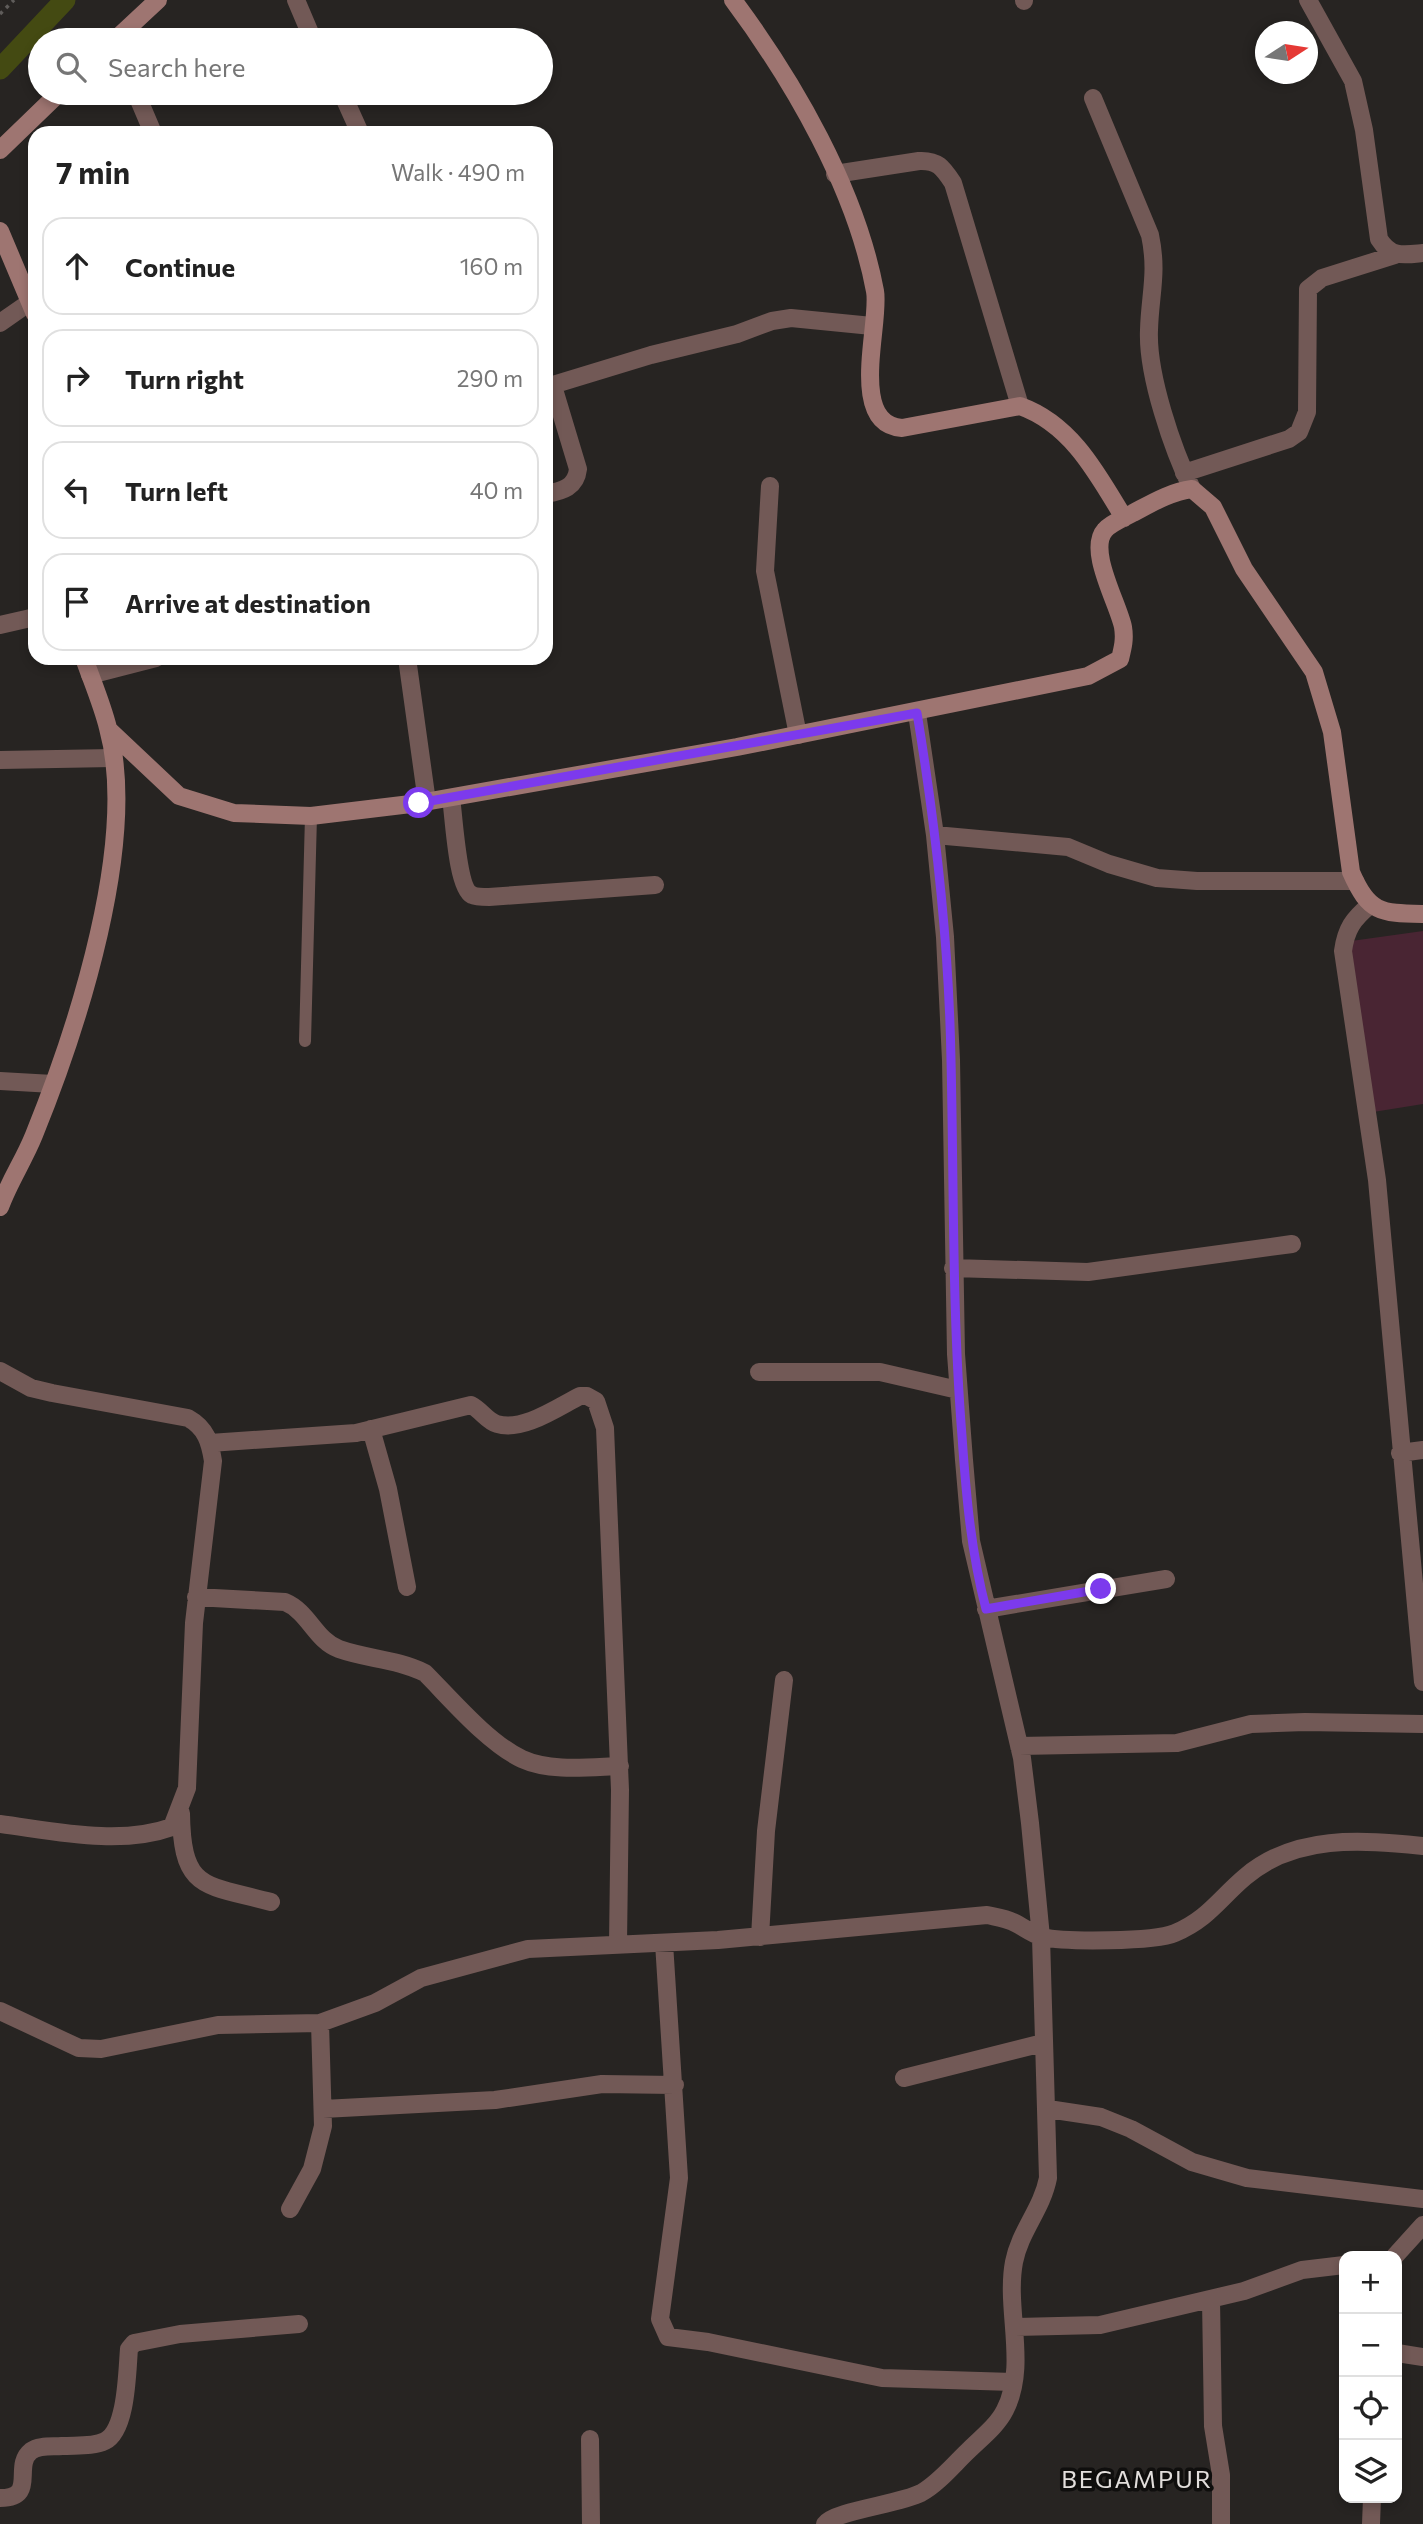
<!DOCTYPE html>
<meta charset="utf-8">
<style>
body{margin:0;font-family:Commissioner,sans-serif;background:#f2f2f2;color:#222}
.controls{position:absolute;right:21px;bottom:21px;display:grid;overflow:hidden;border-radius:14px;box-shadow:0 4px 10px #0003}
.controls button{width:63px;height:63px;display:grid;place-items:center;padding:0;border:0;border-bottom:2px solid #e0e0e0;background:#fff;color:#222;font:35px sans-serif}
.compass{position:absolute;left:1255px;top:21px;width:63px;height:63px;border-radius:50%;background:#fff;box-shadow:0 4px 10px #0003;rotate:78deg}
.stop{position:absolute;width:21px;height:21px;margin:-16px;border:5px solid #7c3aed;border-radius:50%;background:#fff}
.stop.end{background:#7c3aed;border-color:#fff;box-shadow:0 2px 7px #0008}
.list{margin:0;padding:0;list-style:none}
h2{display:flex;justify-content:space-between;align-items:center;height:91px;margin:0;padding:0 28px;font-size:30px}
h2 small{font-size:23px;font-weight:400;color:#767676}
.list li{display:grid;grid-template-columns:46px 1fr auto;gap:21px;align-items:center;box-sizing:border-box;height:98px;margin:0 14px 14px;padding:0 14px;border:2px solid #e0e0e0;border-radius:21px}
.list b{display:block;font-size:26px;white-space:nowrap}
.list em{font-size:23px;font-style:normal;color:#767676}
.icon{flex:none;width:38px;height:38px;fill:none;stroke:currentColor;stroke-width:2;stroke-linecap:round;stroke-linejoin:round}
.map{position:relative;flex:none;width:1423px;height:2524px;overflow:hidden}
.search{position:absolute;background:#fff;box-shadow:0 4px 10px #0003;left:28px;top:28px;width:525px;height:77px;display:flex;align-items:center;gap:18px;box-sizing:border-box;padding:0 24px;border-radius:38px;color:#767676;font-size:26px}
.panel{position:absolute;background:#fff;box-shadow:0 4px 10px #0003;left:28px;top:126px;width:525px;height:539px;border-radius:21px}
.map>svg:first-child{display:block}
</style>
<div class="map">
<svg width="1423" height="2524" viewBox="0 0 1423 2524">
<rect width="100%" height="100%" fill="#272422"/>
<path fill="#492533" d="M 1423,931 L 1423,1104 L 1367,1113 L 1344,942 Z"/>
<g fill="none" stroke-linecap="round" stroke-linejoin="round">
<path stroke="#444a12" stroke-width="21" d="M 0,69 L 65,0"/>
<path stroke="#5f5c5a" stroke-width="3.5" stroke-dasharray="3.5 5" stroke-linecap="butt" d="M 0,14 L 14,0"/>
<path stroke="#725956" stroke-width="12" d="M 305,1041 L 311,816"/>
<path stroke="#725956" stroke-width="18" d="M 296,0 L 313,40
M 1024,0 L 1024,1
M 1308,0 L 1353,81 L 1364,130 L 1379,239 C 1391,258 1403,255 1423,253
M 136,93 L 153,133
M 342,93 L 360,133
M 1093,98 L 1150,235 C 1158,273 1150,294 1149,330 C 1147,375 1173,450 1192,489
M 835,174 L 919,161 C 938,160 943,168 953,183 L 1020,406
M 0,323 L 30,302
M 546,387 L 651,355 L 737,334 L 772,321 L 791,318 L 872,326
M 1184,473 L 1289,439 L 1299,432 L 1307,412 L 1308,289 L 1322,278 L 1395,255
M 770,486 L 765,571 L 798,735
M 546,494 C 563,491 576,487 578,469 L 553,386
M 0,625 L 35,617
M 407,658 L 427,802
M 90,675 L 156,658
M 0,760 L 113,758
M 451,798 C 454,816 457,888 472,895 C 476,897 484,897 489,897 L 655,885
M 935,835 L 1068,847 L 1109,864 L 1157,878 L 1197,881 L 1355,881
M 1370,905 C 1353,919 1346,929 1343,951 L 1377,1180 L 1423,1682
M 0,1081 L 53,1084
M 953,1268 L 1088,1272 L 1292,1244
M 0,1371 L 31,1388 L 52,1393 L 188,1418 C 206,1428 210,1442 213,1461 L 194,1623 L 187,1788 L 172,1827 C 120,1846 54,1831 0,1824
M 759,1372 L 880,1372 L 958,1390
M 371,1429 L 388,1489 L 407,1587
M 210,1443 L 356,1433 L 471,1405 C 481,1410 487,1421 497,1424 C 523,1432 558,1407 580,1396 L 587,1396 L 596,1401 L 605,1428 L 620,1790 L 618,1944
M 1400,1453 L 1423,1450
M 196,1597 L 285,1602 C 309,1612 315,1640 339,1649 C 367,1659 397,1659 425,1673 C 451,1699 488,1743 522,1759 C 550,1772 590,1767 620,1766
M 986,1609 L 1166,1579
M 1019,1746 L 1177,1743 L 1251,1724 L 1305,1722 L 1423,1724
M 181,1813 C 182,1891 204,1884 271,1902
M 760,1937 L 766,1831 L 784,1680
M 664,1943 L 679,2178 L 660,2319 L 668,2337 L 708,2342 L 882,2378 L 1013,2382
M 0,2011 L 79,2048 L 101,2049 L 218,2025 L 320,2023 L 375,2003 L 421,1978 L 528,1949 L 718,1940 L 987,1915 C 996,1917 1005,1918 1013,1922 C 1022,1926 1032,1934 1042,1937 C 1064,1942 1154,1942 1175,1933 C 1208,1919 1219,1899 1245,1877 C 1295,1834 1361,1840 1423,1846
M 904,2078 L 1043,2043
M 323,2109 L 495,2100 L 602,2084 L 675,2085
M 1048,2109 L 1101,2117 L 1131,2129 L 1192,2162 L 1247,2178 L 1423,2199
M 290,2209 L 312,2169 L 323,2126 L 320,2023
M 1395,2256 L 1423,2225
M 1211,2299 L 1213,2426 L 1221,2475 L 1221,2524
M 1014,2327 L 1100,2325 L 1244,2291 L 1302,2270 L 1344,2265
M 1397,2353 L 1423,2357
M 590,2439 L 591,2524
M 0,2498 C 38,2498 12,2466 31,2451 C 39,2445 53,2447 62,2446 C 76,2445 93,2447 105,2441 C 127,2430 127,2371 129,2349 L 134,2343 L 180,2334 L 299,2324
M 825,2524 C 834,2511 900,2504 921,2493 C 939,2483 954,2464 969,2450 C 981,2438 997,2426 1005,2410 C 1028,2365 1005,2310 1014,2262 C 1020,2231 1042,2209 1048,2178 L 1041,1937 L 1030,1823 L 1022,1758 L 971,1541 L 964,1460 L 956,1354 L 951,1060 L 945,937 L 935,835 L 917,713
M 1371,2524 L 1372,2498"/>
<path stroke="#9e7571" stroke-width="18" d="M 733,0 C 794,82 856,189 875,291 C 881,322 847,424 902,428 L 1020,406 C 1071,424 1097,473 1124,518
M 115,40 L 158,0
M 0,150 L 59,93
M 0,231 L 35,314
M 109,730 L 179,796 L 234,813 L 311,816 L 419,803 L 737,747 L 1088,676 L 1120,659 C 1123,647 1125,639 1123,627 C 1118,603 1087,550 1105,530 C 1111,523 1124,518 1133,513 C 1152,503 1170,492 1192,489 L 1213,507 L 1244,569 L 1314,672 L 1332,732 L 1351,872 C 1369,913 1380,913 1423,914
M 0,1207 C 9,1182 24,1160 34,1135 C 77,1029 139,841 108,728 C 102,704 92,681 84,658"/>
</g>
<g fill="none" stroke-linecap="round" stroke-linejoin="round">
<path stroke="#7c3aed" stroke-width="9" d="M 419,803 L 917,713 C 936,828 949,944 951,1060 C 954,1186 952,1311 962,1436 C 966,1494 971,1552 986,1609 L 1101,1589"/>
</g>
<g text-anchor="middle" stroke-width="7" stroke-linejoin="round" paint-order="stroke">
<g font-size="24" letter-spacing="2" fill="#e2dedc" stroke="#0f0e0d">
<text x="1137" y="2488">BEGAMPUR</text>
</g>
</g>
</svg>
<div class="controls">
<button>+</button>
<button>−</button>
<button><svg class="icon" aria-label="locate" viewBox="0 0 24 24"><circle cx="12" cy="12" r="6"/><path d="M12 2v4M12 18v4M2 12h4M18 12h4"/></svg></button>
<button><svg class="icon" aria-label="layers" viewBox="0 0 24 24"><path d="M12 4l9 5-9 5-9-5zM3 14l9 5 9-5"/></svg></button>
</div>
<svg class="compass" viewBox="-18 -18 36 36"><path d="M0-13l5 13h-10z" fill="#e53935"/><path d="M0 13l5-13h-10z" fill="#767676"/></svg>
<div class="stop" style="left:419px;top:803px"></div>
<div class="stop end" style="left:1101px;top:1589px"></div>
<div class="search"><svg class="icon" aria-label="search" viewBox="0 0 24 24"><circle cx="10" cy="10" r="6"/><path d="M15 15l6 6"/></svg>Search here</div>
<section class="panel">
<h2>7 min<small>Walk · 490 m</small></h2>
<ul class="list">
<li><svg class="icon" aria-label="ahead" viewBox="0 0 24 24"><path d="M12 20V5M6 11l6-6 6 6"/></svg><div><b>Continue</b></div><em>160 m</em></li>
<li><svg class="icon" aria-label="right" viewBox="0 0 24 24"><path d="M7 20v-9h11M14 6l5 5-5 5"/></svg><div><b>Turn right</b></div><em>290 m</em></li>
<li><svg class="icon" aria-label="left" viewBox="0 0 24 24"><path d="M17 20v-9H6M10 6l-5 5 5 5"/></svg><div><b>Turn left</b></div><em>40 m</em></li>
<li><svg class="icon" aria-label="arrive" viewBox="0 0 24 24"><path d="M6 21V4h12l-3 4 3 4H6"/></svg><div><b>Arrive at destination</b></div></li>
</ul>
</section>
</div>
